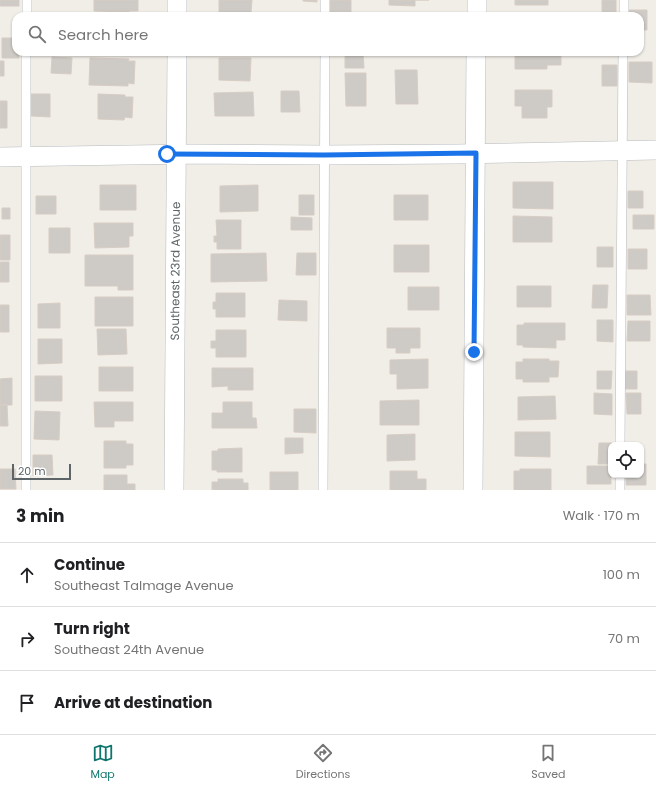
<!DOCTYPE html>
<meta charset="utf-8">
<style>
body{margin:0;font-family:Poppins,sans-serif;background:#f2f2f2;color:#202124}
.controls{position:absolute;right:12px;bottom:12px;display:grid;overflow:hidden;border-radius:8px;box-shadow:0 1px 3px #0004}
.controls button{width:36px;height:36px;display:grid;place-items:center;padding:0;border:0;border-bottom:1px solid #e0e0e0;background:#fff;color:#202124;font:20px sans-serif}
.scale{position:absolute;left:12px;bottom:10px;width:59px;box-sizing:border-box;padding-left:4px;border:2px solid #5e6568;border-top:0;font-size:11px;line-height:14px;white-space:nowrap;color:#5e6568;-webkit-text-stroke:3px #fff;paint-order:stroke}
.stop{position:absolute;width:12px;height:12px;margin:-9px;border:3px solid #1a73e8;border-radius:50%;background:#fff}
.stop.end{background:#1a73e8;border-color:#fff;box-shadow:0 1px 4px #0008}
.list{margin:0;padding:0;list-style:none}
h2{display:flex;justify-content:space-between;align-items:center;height:52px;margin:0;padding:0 16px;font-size:17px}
h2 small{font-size:13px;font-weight:400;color:#757577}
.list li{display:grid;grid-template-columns:26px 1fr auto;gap:12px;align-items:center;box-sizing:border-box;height:64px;padding:0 16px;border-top:1px solid #e0e0e0}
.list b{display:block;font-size:15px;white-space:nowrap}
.list p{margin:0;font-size:13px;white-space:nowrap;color:#757577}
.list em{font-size:13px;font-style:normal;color:#757577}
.icon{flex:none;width:22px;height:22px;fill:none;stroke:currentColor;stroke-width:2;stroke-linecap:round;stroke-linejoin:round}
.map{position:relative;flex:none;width:656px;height:490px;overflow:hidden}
.search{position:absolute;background:#fff;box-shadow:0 1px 3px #0004;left:12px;right:12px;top:12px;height:44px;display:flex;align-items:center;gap:10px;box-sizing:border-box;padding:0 14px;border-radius:12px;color:#757577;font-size:15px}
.sheet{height:244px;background:#fff}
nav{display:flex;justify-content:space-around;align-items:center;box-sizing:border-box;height:56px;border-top:1px solid #e0e0e0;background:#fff;font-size:11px;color:#757577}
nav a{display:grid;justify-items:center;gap:2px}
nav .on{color:#0f766e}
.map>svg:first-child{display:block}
</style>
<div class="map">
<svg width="656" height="490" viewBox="0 0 656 490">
<rect width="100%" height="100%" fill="#f1ede7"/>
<path fill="#cecac6" stroke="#d7cdc4" d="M 0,0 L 19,0 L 19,6 L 0,6 Z
M 94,0 L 138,0 L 138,11 L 129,11 L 129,12 L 94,11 Z
M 219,0 L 252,0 L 251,13 L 219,12 Z
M 303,0 L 317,0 L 317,2 L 303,1 Z
M 330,0 L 351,0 L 351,12 L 330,12 Z
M 389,0 L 429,0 L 415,0 L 415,6 L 389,5 Z
M 515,0 L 548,0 L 548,5 L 515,5 Z
M 602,0 L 616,0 L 616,12 L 602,12 Z
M 628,10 L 647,10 L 647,30 L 640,30 L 640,16 L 629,16 Z
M 519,14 L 545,14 L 545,16 L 519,16 Z
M 431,15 L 431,16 L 392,16 Z
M 2,38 L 16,38 L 16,52 L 19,52 L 19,58 L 2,58 Z
M 51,52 L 72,52 L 72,55 L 51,54 Z
M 96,52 L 135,52 L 135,53 Z
M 515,52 L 561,52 L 561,65 L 547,65 L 547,69 L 515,69 Z
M 345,53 L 363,53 L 364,68 L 345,68 Z
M 52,57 L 72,58 L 71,74 L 51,73 Z
M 90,58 L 129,59 L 128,61 L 135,61 L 134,84 L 128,83 L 128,86 L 89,85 Z
M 219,58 L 251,58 L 250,81 L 219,80 Z
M 0,61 L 4,61 L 4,76 L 0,76 Z
M 629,62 L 652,62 L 652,83 L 629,82 Z
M 602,65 L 617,65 L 617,86 L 602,86 Z
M 395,70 L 417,70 L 418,104 L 396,104 Z
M 345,73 L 366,73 L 366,106 L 346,106 Z
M 515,90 L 552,90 L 552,107 L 547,107 L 547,118 L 522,118 L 522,106 L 515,106 Z
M 281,91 L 299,91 L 300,112 L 281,112 Z
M 253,92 L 254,116 L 215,116 L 214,93 Z
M 31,94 L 50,94 L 50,117 L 31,116 Z
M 98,94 L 125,95 L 125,97 L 133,97 L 132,118 L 125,117 L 124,120 L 98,119 Z
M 0,101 L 7,101 L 7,128 L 0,128 Z
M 513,182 L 553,182 L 553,209 L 513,208 Z
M 100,185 L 136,185 L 136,210 L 100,210 Z
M 258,185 L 258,211 L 220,212 L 220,186 Z
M 628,191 L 643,191 L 643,208 L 628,208 Z
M 299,195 L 314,195 L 314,215 L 299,215 Z
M 394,195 L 428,195 L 428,220 L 394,220 Z
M 36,196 L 56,196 L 56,214 L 36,214 Z
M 2,208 L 10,208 L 10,219 L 2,219 Z
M 633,215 L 654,215 L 654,229 L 633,229 Z
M 513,216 L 552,217 L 552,242 L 513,242 Z
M 291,217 L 312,218 L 312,230 L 291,230 Z
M 216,220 L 241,220 L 241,249 L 217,249 L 217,242 L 214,242 L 214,236 L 217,236 Z
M 94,223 L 133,223 L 133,236 L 129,236 L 129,247 L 95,248 Z
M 49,228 L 70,228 L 70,253 L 49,253 Z
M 0,235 L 10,235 L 10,260 L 0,260 Z
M 394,245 L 429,245 L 429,272 L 394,272 Z
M 597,247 L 613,247 L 613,267 L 597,267 Z
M 628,249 L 647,249 L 647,269 L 628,269 Z
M 266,253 L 267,281 L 211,282 L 211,254 Z
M 297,253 L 316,253 L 316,275 L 296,275 Z
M 85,255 L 133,255 L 133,290 L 118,290 L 118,286 L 85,286 Z
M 0,262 L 9,262 L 9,282 L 0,282 Z
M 593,285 L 608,285 L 607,308 L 592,308 Z
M 517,286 L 551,286 L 551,307 L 517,307 Z
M 408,287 L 439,287 L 439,310 L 408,310 Z
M 216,293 L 245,293 L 245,317 L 216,317 L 216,309 L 213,309 L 213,302 L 216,302 Z
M 627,295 L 650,295 L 651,315 L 627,315 Z
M 95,297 L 133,297 L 133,326 L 95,326 Z
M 279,300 L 307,301 L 307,321 L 278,320 Z
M 60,303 L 60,328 L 38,328 L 38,304 Z
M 0,305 L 9,305 L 9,332 L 0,332 Z
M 597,320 L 613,320 L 613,342 L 597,341 Z
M 628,321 L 650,321 L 650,341 L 627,341 Z
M 524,323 L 565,323 L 565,340 L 556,340 L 556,348 L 523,347 L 523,345 L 517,345 L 517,325 L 524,325 Z
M 387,328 L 420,328 L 420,348 L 410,348 L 410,353 L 396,353 L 396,348 L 387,348 Z
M 97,329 L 126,329 L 127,354 L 98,355 Z
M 216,330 L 246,330 L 246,357 L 216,357 L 216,348 L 211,348 L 211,341 L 216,341 Z
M 38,339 L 62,339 L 62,363 L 38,364 Z
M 428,359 L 428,388 L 397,389 L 397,374 L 390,374 L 390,360 Z
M 523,359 L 549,359 L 549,361 L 559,361 L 558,377 L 549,377 L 549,382 L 523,382 L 523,379 L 516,379 L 516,362 L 523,362 Z
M 99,367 L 133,367 L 133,391 L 99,391 Z
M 212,368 L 253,368 L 253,390 L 228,390 L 228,386 L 212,387 Z
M 597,371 L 612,371 L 611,389 L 597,389 Z
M 625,371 L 637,371 L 637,389 L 625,389 Z
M 35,376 L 62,376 L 62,401 L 35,401 Z
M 12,378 L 12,405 L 0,405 L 0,379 Z
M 594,393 L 612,394 L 612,415 L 594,414 Z
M 626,393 L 641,393 L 641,414 L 627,414 Z
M 555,396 L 556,419 L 518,420 L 518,397 Z
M 419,400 L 419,425 L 380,425 L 380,401 Z
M 94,402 L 133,402 L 133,421 L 114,421 L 114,427 L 95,427 Z
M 223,402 L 252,402 L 252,418 L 256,418 L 257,428 L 212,428 L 212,413 L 223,413 Z
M 0,405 L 7,405 L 8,426 L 0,426 Z
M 294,409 L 316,409 L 316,433 L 294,432 Z
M 35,411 L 60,412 L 59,440 L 34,439 Z
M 515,432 L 550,432 L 550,457 L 515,456 Z
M 415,434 L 415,460 L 387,461 L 387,435 Z
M 285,438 L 303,438 L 303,453 L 285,454 Z
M 104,441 L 126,441 L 126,444 L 133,444 L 133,465 L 126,465 L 126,468 L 104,468 Z
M 599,443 L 612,443 L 612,445 L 611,445 L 611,464 L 598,464 Z
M 626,444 L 641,444 L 641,445 L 626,445 Z
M 242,448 L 242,472 L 217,472 L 217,470 L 212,470 L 212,451 L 218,451 L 218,449 Z
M 33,455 L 52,455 L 53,475 L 33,476 Z
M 641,464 L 646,464 L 646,485 L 626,485 L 626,475 L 641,475 Z
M 587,466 L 611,466 L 611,484 L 587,484 Z
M 0,469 L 15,469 L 16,489 L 0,489 Z
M 520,469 L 551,469 L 551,490 L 514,490 L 514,471 L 520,471 Z
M 390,471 L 417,471 L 417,479 L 426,479 L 426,490 L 390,490 Z
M 270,472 L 298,472 L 298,490 L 270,490 Z
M 104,475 L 127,475 L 127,484 L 135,484 L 135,490 L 104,490 Z
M 218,479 L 243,479 L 243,483 L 248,483 L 248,490 L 212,490 L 212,482 L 218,482 Z"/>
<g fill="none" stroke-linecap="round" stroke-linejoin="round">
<defs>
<path id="lane" d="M 27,16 L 27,0
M 325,16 L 325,0
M 624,16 L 624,0
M 620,445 L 623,52
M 26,490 L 26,52
M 323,490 L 325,52
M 620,490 L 620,475"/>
<g id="street">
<path d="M 177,16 L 177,0"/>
<path d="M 477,16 L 477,0"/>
<path d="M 0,157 L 194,154 L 324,155 L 458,154 L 656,150"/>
<path id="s1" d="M 174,490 L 177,52"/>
<path d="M 473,490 L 476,52"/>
</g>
</defs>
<use href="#lane" stroke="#b7bbbe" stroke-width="10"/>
<use href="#street" stroke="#b7bbbe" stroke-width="20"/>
<use href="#lane" stroke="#fff" stroke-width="9"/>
<use href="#street" stroke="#fff" stroke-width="19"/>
</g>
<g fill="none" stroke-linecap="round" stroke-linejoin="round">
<path stroke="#1a73e8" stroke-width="5" d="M 167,154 L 324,155 L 476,153 L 474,352"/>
</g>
<g text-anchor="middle" stroke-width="3.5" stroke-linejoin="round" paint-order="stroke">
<g font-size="12" fill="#5e6568" stroke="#fff">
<text dy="4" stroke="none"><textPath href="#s1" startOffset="219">Southeast 23rd Avenue</textPath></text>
</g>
</g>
</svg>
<div class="controls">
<button><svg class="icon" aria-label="locate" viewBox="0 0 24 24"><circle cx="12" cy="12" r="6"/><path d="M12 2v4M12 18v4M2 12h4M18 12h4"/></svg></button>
</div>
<div class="scale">20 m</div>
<div class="stop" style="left:167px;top:154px"></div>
<div class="stop end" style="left:474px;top:352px"></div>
<div class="search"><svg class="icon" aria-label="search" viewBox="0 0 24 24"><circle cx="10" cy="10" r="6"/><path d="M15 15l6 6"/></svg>Search here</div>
</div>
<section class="sheet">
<h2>3 min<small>Walk · 170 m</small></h2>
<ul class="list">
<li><svg class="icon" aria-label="ahead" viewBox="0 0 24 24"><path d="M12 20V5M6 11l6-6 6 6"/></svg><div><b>Continue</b><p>Southeast Talmage Avenue</p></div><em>100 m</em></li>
<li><svg class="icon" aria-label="right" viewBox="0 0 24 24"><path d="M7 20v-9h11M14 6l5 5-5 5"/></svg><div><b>Turn right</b><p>Southeast 24th Avenue</p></div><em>70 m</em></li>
<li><svg class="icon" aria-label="arrive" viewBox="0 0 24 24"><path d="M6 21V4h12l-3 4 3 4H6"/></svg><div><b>Arrive at destination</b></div></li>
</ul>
</section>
<nav>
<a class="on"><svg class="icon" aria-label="map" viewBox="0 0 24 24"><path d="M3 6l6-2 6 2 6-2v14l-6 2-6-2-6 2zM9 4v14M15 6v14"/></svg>Map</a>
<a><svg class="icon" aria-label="directions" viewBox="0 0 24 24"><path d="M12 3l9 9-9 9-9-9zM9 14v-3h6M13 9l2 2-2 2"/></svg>Directions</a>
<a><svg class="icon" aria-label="saved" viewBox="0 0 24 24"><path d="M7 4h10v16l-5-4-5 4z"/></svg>Saved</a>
</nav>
